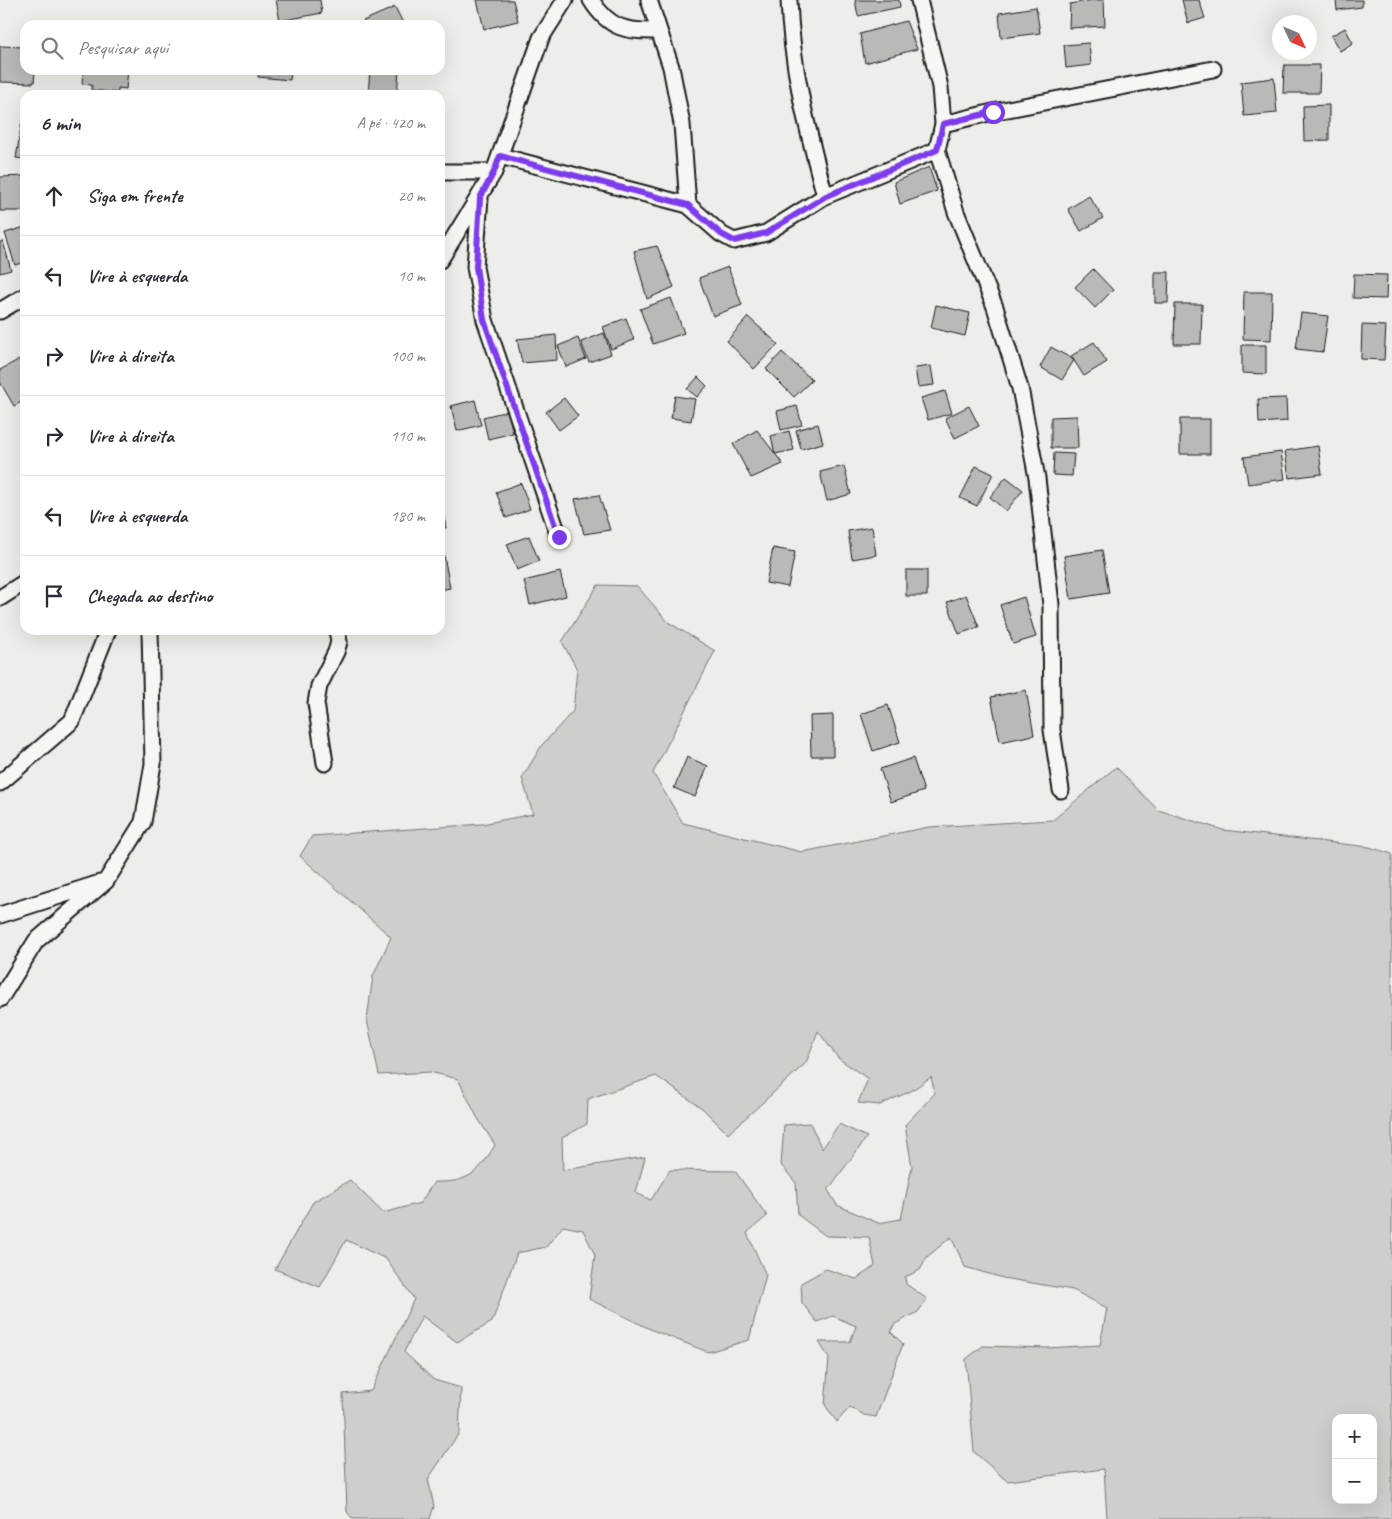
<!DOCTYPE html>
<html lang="pt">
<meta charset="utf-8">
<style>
body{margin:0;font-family:Caveat,sans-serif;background:#f7f7f7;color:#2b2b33}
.controls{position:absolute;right:15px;bottom:15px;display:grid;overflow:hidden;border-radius:10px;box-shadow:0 5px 20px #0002}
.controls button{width:45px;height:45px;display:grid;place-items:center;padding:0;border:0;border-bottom:1px solid #e1e1e2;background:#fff;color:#2b2b33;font:25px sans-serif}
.compass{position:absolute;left:1272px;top:15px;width:45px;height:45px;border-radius:50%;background:#fff;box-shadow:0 5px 20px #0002;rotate:134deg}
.stop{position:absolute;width:15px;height:15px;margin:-11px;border:4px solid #7c3aed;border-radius:50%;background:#fff}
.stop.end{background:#7c3aed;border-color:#fff;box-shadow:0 1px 5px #0008}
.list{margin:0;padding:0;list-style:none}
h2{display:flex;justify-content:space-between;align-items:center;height:65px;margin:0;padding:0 20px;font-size:21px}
h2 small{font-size:16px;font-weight:400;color:#7c7c81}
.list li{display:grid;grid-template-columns:32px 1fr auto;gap:15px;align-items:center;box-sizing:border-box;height:80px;padding:0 20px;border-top:1px solid #e1e1e2}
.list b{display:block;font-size:19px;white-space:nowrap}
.list em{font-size:16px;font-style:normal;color:#7c7c81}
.icon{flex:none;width:28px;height:28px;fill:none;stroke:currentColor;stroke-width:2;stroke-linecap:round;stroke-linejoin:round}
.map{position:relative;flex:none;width:1392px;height:1519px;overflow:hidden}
.search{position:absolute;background:#fff;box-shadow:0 5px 20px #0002;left:20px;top:20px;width:425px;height:55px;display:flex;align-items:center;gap:12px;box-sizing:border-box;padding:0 18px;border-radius:15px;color:#7c7c81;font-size:19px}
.panel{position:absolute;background:#fff;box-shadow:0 5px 20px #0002;left:20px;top:90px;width:425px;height:545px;border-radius:15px}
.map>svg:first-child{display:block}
</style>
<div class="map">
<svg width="1392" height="1519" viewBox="0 0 1392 1519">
<rect width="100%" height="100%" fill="#edede9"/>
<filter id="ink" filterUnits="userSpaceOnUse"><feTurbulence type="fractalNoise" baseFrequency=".02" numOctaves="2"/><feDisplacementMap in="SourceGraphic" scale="10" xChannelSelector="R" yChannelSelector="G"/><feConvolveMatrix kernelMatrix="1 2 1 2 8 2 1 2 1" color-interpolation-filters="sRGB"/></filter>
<g filter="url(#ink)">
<path fill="#cececb" stroke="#757574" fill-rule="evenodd" d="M 598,585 L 637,586 L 668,622 L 715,651 L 653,773 L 683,823 L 802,852 L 929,827 L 1053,820 L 1116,767 L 1158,810 L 1223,830 L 1369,847 L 1392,854 L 1392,1519 L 1107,1519 L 1104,1469 L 1007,1481 L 974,1452 L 966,1359 L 983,1346 L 1046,1348 L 1100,1345 L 1107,1308 L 1073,1290 L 1003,1278 L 965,1267 L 951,1237 L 927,1257 L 920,1270 L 905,1277 L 906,1284 L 927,1299 L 918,1312 L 895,1324 L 891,1332 L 903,1344 L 876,1417 L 864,1415 L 850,1407 L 837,1422 L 825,1405 L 829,1358 L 819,1342 L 850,1342 L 856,1326 L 833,1316 L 817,1322 L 802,1303 L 801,1283 L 826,1269 L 856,1279 L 875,1266 L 869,1237 L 826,1236 L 798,1215 L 796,1183 L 781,1165 L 784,1125 L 810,1123 L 822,1149 L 839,1124 L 867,1137 L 828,1190 L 837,1205 L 878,1223 L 901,1219 L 912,1167 L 905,1125 L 935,1093 L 931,1077 L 911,1091 L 880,1105 L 858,1103 L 868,1079 L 838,1058 L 818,1031 L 806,1063 L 728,1134 L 703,1109 L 656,1076 L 588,1099 L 587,1124 L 562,1138 L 563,1170 L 645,1157 L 636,1193 L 651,1200 L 670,1170 L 735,1171 L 767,1216 L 747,1233 L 766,1275 L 749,1340 L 708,1352 L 652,1330 L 589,1299 L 595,1255 L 583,1230 L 563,1226 L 546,1247 L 517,1253 L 492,1322 L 457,1342 L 422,1316 L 404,1352 L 434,1380 L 461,1388 L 459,1433 L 428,1479 L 434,1506 L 430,1519 L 353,1519 L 347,1512 L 343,1394 L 371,1391 L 414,1299 L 386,1259 L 346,1240 L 320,1287 L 275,1269 L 313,1202 L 350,1180 L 383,1213 L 420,1203 L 434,1182 C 468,1183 479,1173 495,1145 L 477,1117 L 458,1079 L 430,1072 L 379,1075 L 367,1020 L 373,976 L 391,937 L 300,856 L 312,836 L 482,824 L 533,814 L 522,778 L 542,745 L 573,711 L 577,669 L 562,642 ZM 1336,1418 L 1373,1418 L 1373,1500 L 1336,1500 Z"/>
<path fill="#b9b9b6" stroke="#1c1c1c" d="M 276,0 L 320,0 L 322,13 L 280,21 Z
M 477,0 L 513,0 L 518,21 L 484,29 Z
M 855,0 L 899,0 L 900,7 L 858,16 Z
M 1093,0 L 1104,0 L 1105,26 L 1069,28 L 1070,4 Z
M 1182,0 L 1199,0 L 1205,18 L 1188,23 Z
M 1336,0 L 1362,0 L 1362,7 L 1337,10 Z
M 395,7 L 404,25 L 365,25 L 363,21 Z
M 1036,7 L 1040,33 L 1001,38 L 999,13 Z
M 906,21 L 917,49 L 865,63 L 860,34 Z
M 1345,28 L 1353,43 L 1340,51 L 1331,36 Z
M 1089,43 L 1091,65 L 1066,68 L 1064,45 Z
M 0,46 L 25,47 L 25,70 L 35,70 L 34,83 L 0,82 Z
M 1284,65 L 1320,65 L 1319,93 L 1283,93 Z
M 83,70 L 128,70 L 126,89 L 118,88 L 118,93 L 91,90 L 92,85 L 82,84 Z
M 259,70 L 291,70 L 290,80 L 258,77 Z
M 370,70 L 399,70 L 397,95 L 368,94 Z
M 1274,78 L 1277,113 L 1244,116 L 1241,82 Z
M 1329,105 L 1329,140 L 1304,141 L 1303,106 Z
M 22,121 L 25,121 L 25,159 L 16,158 Z
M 929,167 L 937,191 L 900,204 L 894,182 Z
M 25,176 L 25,211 L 0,211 L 0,177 Z
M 1089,196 L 1103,218 L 1081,231 L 1068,209 Z
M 25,227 L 25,262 L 15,265 L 5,233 Z
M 3,241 L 11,270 L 0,273 L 0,242 Z
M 657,246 L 674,287 L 647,299 L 634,251 Z
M 728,267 L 742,305 L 713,316 L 699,278 Z
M 1093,269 L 1113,290 L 1095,308 L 1075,287 Z
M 1155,272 L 1169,272 L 1168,303 L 1155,303 Z
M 1354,274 L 1387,275 L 1386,299 L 1353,298 Z
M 1244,292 L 1272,292 L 1271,340 L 1243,339 Z
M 671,298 L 684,333 L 653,344 L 640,309 Z
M 1175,304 L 1202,304 L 1201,344 L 1174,344 Z
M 936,305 L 970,313 L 965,336 L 931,328 Z
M 1301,313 L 1328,316 L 1323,352 L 1296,349 Z
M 748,317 L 778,344 L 754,369 L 727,341 Z
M 626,318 L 634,340 L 611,349 L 603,327 Z
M 1362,325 L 1386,326 L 1384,360 L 1361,359 Z
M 604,333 L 611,354 L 589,362 L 581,342 Z
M 556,335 L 557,360 L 522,363 L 517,339 Z
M 578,338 L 586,359 L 566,367 L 558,346 Z
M 1094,342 L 1107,362 L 1084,376 L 1071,356 Z
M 1242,345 L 1266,345 L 1266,374 L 1242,373 Z
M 1051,347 L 1074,360 L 1062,380 L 1040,367 Z
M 782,352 L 812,380 L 794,397 L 766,369 Z
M 25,356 L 25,400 L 14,406 L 0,382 L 0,370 Z
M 931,366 L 934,385 L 918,387 L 915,368 Z
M 698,377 L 707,386 L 697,397 L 687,389 Z
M 945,391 L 952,413 L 928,420 L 921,398 Z
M 675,396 L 695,399 L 691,421 L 671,418 Z
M 564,398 L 578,416 L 559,430 L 546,412 Z
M 1286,398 L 1287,421 L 1259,423 L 1258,399 Z
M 475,400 L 481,425 L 457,431 L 451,406 Z
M 797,406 L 802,425 L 781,430 L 777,411 Z
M 969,406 L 979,426 L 955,438 L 945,418 Z
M 508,411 L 513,433 L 488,439 L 483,417 Z
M 1077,416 L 1078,448 L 1051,448 L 1051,417 Z
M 1180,419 L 1210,419 L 1210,454 L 1180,454 Z
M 818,424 L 823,443 L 801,449 L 796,430 Z
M 757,430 L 783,464 L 751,478 L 733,444 Z
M 789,431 L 794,450 L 775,454 L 771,436 Z
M 1318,446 L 1322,474 L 1289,478 L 1285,451 Z
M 1281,452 L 1285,479 L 1248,484 L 1244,457 Z
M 1054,453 L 1074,454 L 1072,476 L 1053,475 Z
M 844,466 L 851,494 L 827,501 L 820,472 Z
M 976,466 L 993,474 L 977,506 L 960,498 Z
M 1006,477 L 1023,490 L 1006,511 L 990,497 Z
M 521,483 L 530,509 L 506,518 L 496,492 Z
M 599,495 L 610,530 L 584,534 L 575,499 Z
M 440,498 L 446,528 L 440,529 Z
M 872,527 L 876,555 L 852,559 L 848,531 Z
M 529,536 L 539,561 L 517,570 L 507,544 Z
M 773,548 L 795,552 L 788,587 L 766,583 Z
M 440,550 L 443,550 L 450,588 L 440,590 Z
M 1102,550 L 1109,593 L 1071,599 L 1064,556 Z
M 906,570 L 927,570 L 927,596 L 906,596 Z
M 560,572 L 566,596 L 530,605 L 524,581 Z
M 966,595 L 979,627 L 959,634 L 947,602 Z
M 1024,597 L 1036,637 L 1013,644 L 1000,605 Z
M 1026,690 L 1034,735 L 1000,742 L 991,697 Z
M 888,705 L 900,742 L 873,751 L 861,714 Z
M 833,715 L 833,756 L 811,756 L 810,716 Z
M 687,757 L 708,766 L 695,797 L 674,788 Z
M 913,758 L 924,791 L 891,802 L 880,769 Z"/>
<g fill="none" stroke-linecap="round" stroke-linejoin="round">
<defs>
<path id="street" d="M 591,0 C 609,29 627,32 659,31
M 649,0 L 671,67 L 682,124 L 688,205
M 789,0 C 791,66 808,132 825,196
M 919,0 L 940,87 L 943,124 L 937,150 L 956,212 L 995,307 L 1020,388 L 1037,478 L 1051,605 L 1052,730 L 1061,790
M 943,124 L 993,112 L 1213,69
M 500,156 L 688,205 L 721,234 L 734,241 L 766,233 L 825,196 L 937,150
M 440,172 L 494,172
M 480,198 L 475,267 L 485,320 L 559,537
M 440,260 L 494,172 L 541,38 L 565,0
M 0,311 L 25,296
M 0,598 L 25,582
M 325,763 L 316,703 L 319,686 L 336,652 L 339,642 L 337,630
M 0,783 L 72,721 L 108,630
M 0,915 L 100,883
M 0,999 L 36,941 L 106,881 L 143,822 L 153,764 L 150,630"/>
</defs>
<use href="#street" stroke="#1c1c1c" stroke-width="19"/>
<use href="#street" stroke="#f6f6f2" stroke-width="15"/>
</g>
</g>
<g fill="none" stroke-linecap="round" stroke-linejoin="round" filter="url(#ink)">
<path stroke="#7c3aed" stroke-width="6" d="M 559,537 L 484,320 L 476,267 L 480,198 L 494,172 L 500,156 L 688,205 L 721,234 L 734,241 L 766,233 L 826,196 L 937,150 L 943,124 L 993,112"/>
</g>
</svg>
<div class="controls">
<button>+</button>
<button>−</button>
</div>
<svg class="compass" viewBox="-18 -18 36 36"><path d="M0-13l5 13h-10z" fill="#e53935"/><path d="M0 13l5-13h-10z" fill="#7c7c81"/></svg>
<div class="stop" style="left:993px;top:112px"></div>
<div class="stop end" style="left:559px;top:537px"></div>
<div class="search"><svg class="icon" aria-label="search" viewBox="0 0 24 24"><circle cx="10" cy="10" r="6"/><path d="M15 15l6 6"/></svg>Pesquisar aqui</div>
<section class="panel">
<h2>6 min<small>A pé · 420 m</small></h2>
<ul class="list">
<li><svg class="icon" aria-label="ahead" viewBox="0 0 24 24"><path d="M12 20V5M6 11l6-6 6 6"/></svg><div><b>Siga em frente</b></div><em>20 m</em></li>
<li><svg class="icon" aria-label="left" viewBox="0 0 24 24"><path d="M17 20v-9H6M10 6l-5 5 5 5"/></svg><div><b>Vire à esquerda</b></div><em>10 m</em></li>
<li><svg class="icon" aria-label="right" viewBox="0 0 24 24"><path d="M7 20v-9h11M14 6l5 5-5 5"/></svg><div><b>Vire à direita</b></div><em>100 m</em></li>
<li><svg class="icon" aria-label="right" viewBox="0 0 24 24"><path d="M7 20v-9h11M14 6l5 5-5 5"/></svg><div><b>Vire à direita</b></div><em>110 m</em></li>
<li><svg class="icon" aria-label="left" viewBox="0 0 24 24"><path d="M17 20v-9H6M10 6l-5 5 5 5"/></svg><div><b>Vire à esquerda</b></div><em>180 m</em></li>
<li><svg class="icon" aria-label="arrive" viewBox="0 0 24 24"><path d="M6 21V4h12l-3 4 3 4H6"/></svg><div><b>Chegada ao destino</b></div></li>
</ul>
</section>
</div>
